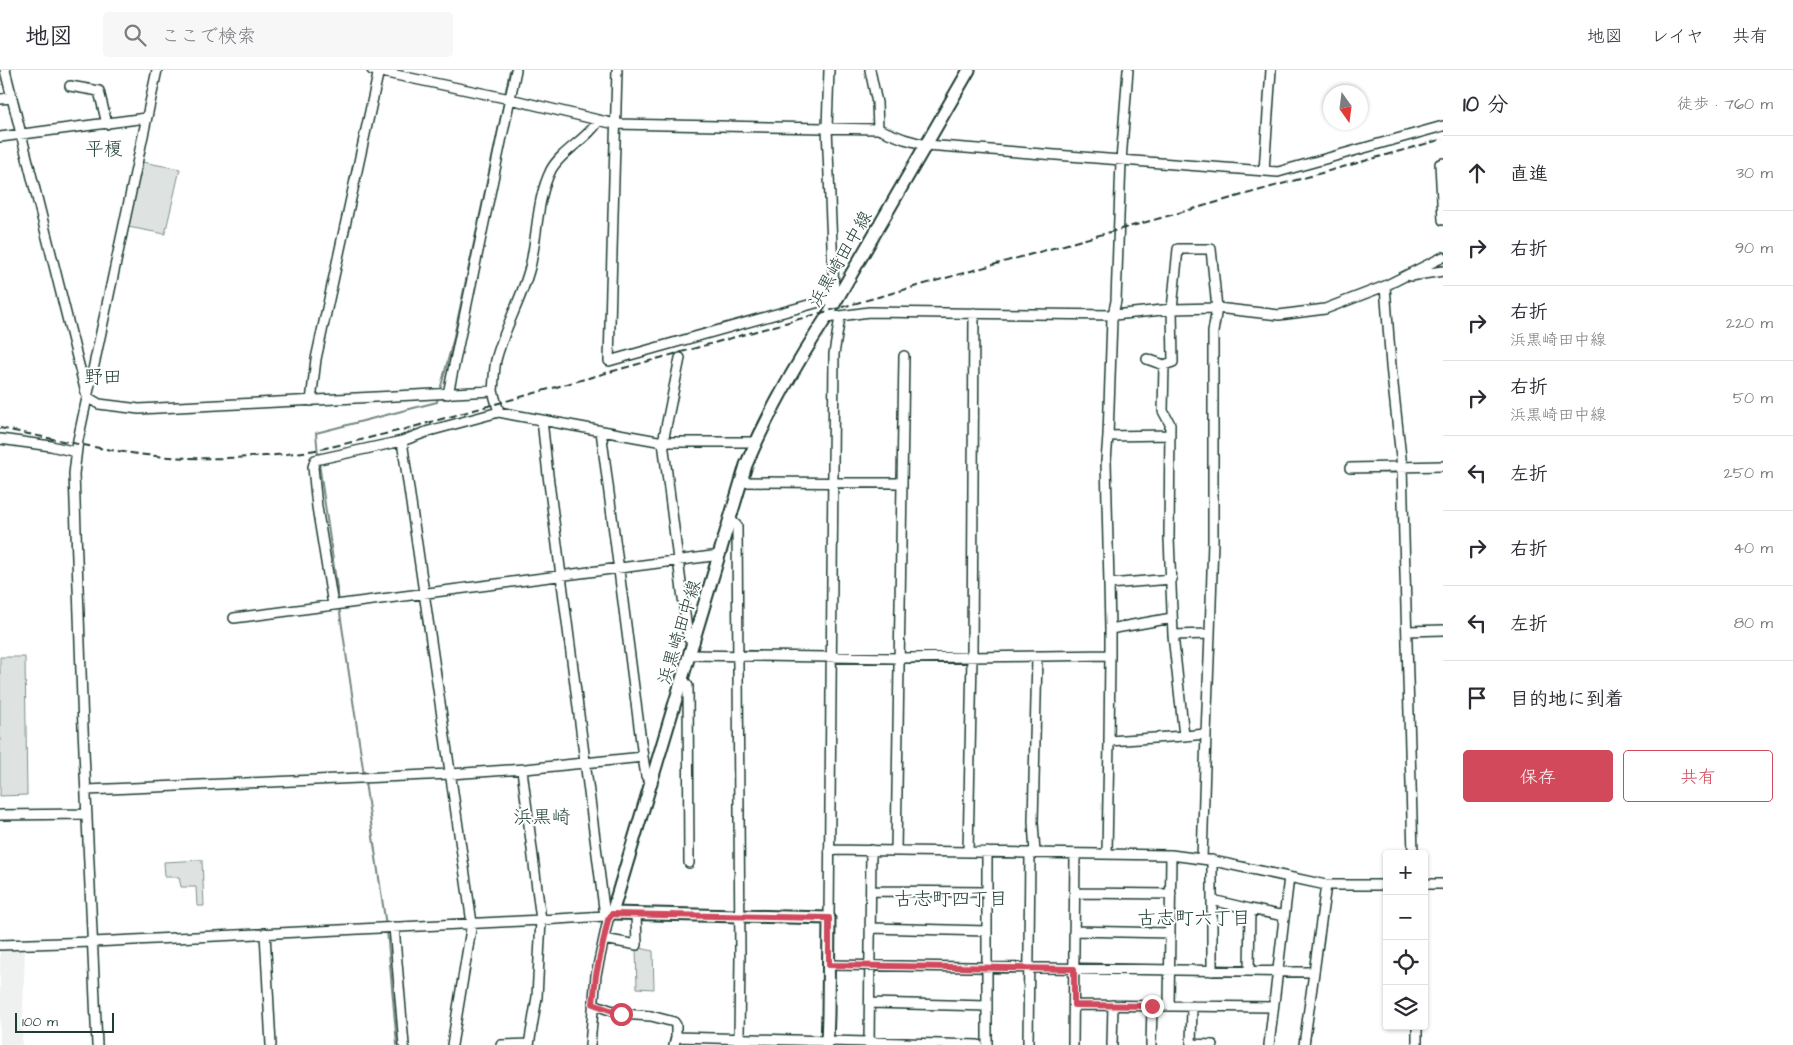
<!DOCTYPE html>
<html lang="ja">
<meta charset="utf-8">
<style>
body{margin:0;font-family:"Architects Daughter","Klee One",sans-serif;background:#f7f7f7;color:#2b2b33}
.controls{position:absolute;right:15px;bottom:15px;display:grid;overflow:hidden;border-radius:5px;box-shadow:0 1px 4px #0004}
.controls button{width:45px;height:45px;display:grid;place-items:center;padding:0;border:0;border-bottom:1px solid #e1e1e2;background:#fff;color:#2b2b33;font:25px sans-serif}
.compass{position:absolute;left:1323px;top:15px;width:45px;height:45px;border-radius:50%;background:#fff;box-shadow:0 1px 4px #0004;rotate:166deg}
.scale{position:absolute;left:15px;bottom:12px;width:99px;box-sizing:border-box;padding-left:5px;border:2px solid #1f3d34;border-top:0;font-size:14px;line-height:18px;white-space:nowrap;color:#1f3d34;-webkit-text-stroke:4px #fff;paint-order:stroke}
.stop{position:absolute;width:15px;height:15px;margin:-11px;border:4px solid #d1495b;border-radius:50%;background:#fff}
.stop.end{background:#d1495b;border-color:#fff;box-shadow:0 1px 5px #0008}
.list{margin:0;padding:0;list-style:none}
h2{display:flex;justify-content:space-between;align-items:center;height:65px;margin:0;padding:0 20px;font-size:21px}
h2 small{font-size:16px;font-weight:400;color:#7c7c81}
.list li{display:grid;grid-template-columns:32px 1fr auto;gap:15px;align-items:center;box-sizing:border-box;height:75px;padding:0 20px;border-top:1px solid #e1e1e2}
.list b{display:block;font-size:19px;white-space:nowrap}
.list p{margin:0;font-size:16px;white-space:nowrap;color:#7c7c81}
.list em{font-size:16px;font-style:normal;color:#7c7c81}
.actions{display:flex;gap:10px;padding:15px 20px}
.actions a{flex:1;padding:11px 0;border:1px solid #d1495b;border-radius:5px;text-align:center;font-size:18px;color:#d1495b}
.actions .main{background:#d1495b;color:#fff}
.icon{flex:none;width:28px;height:28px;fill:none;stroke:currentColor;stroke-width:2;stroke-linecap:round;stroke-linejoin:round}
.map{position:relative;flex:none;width:1443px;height:975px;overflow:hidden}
header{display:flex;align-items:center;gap:30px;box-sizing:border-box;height:70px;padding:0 25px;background:#fff;border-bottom:1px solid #e1e1e2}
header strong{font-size:24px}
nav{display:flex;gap:28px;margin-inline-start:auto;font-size:18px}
.search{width:350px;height:45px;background:#f7f7f7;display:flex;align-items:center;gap:12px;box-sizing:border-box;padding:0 18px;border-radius:5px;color:#7c7c81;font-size:19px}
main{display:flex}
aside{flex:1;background:#fff}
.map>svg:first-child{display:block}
</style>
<header>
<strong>地図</strong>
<div class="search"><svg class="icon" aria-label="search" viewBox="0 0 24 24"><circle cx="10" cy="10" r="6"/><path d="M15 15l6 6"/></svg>ここで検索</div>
<nav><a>地図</a><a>レイヤ</a><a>共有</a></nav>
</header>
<main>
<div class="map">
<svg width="1443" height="975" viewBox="0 0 1443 975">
<rect width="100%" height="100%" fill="#fff"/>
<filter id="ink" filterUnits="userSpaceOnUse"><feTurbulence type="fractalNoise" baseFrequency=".02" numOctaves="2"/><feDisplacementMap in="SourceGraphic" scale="10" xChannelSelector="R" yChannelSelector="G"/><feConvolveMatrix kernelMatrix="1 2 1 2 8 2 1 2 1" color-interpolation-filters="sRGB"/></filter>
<g filter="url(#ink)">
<path fill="#eef1f0" d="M 25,878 L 22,975 L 0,975 L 0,879 Z"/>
<path fill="#dee3e2" stroke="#7e908b" d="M 142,92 L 180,99 L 165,164 L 128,157 Z
M 0,587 L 25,587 L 27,725 L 0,726 Z
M 202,790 L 204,836 L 197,836 L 196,817 L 181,817 L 179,807 L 165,807 L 164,792 Z
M 636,877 L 653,881 L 654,919 L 637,918 Z"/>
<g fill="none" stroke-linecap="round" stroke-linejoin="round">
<path stroke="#758883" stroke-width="2" d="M 505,25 L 510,0
M 440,320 L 453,271 L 504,32
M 318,385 L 316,363 L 437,332 L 438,327
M 319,393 L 339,532
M 339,536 L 364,705
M 365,712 L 386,856
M 387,860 L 397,975"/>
<defs>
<path id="minor" d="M 5,0 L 87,327 L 99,334 L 139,339 L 493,321 C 494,311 494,300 496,290 C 504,258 522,229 530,197 C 538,165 536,130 551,100 C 561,81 588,69 599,50
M 372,0 L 510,29 L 615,54 L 878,59 L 904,69 L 926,75 L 1278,102 L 1443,56
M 617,0 L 609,291 L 837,227 L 834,222 L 827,58 L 829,0
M 870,0 L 877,33 L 878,59
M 70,16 L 99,21 L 107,54
M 0,29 L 12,28
M 0,67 L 146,48
M 1443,93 L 1440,94 L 1443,150
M 1264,101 L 1271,0
M 1178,179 L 1211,179 L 1217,238 L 1213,262 L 1213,471 L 1210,564 L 1173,565 L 1169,468 L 1170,354 L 1163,341 L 1164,295 L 1173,292 L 1172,239 Z
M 1410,206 L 1443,201
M 1385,216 L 1391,296 L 1402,397 L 1413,784
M 826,248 L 869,242 L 1114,245 L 1172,239 L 1217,238 L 1279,245 L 1325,239 L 1385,216 L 1443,187
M 680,288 L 663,372 L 688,568 L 694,572
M 1147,289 L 1164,295
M 493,321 L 499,342 L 514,345 L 663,372 L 756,372
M 448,324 L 516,0
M 311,331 L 316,289 L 379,0
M 542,350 L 548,405 L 605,846
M 601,361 L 643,687
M 1108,366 L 1112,249 L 1116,231 L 1121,91 L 1128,0
M 0,369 L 51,376 L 76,382
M 402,371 L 472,853 L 452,975
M 1350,398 L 1443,396
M 741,412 L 902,413 L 904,286
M 730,449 L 737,456 L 740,885 L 739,969
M 1109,514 L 1106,391 L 1108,366 L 1168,365
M 333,535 L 317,437 L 313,397 L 315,390 L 402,371 L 429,361 L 499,342
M 234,548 L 720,485
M 1110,559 L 1109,514 L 1172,509
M 1407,561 L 1443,560
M 1173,565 L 1184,666 L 1206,664 L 1210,564
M 690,585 L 899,588 L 1110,585 L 1110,559 L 1172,548
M 1110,585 L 1109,671 L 1184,666
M 683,609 L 688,616 L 689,793
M 522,700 L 541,850 L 537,927 L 529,975
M 87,720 L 450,704 L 525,699 L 643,687 L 646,706 L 651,713
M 0,745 L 87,744
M 829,780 L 1171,785 L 1209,790 L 1326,815 L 1387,815
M 896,781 L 902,413
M 968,782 L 972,587 L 974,243
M 987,782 L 987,975
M 1035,783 L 1033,752 L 1037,587
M 1107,784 L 1109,671
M 1202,789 L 1206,664
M 1212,790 L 1212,830
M 1424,814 L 1443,814
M 871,821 L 987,822
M 1075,823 L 1171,824
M 829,848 L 834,284 L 840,247
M 394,857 L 404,975
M 870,858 L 987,861
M 1074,861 L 1170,863
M 265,863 L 271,975
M 604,869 L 637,875 L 636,844
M 0,875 L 93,872 L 541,850 L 605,846 L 612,843
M 829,895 L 1314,902
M 1212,901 L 1212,830 L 1250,839
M 1249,901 L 1250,839 L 1284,846
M 870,933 L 987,936
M 593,934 L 621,944 L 651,946 L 674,952 L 676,955 L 676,967
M 1074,935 L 1273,937
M 1169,936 L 1171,785
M 1417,956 L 1417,975
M 1191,974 L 1213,975
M 97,975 L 83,658 L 74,404 L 78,370 L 157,0
M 501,975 L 529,974
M 590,975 L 596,905 L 608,850 L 612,843
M 674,975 L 676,967 L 978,975
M 869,975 L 871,780
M 1028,975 L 1030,783
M 1073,975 L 1075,784
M 1112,975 L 1113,935
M 1151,975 L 1152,936
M 1191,975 L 1192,936
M 1269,975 L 1289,807
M 1304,975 L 1326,815"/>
<path id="major" d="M 827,975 L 828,944 L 829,848 L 612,843 L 746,395 C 768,344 796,294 826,248 L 969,0"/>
</defs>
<use href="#minor" stroke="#1f3d34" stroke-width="12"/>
<use href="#major" stroke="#1f3d34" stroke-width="15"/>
<use href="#minor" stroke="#fff" stroke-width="9"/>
<use href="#major" stroke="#fff" stroke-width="11"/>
<path stroke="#1f3d34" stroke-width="2" stroke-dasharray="8 4" stroke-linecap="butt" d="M 0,358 C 48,368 97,379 146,385 C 192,390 240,389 287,384 C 327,380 366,368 406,359 L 1443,69"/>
</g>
</g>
<g fill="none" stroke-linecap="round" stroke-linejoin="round" filter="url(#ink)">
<path stroke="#d1495b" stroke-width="6" d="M 621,944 L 593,934 L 596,905 L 608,850 L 612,844 L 829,848 L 829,895 L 1074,899 L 1074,935 L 1152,936"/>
</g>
<g text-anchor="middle" stroke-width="4" stroke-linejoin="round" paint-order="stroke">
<g font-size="18" fill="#1f3d34" stroke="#fff">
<text transform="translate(840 189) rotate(-60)" y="6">浜黒崎田中線</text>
<text transform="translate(679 562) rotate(-73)" y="6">浜黒崎田中線</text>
</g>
<g font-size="19" fill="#1f3d34" stroke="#fff">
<text x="104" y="85">平榎</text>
<text x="103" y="313">野田</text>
<text x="542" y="753">浜黒崎</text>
<text x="951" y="835">古志町四丁目</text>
<text x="1194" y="854">古志町六丁目</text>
</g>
</g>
</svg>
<div class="controls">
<button>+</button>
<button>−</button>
<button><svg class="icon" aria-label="locate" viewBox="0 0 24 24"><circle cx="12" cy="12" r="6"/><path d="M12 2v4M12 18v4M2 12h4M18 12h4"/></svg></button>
<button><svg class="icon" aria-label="layers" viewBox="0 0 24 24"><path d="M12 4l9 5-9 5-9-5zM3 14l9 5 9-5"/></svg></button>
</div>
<svg class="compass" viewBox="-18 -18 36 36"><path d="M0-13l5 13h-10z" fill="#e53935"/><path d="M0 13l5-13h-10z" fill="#7c7c81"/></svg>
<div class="scale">100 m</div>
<div class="stop" style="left:621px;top:944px"></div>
<div class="stop end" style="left:1152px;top:936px"></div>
</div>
<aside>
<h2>10 分<small>徒歩 · 760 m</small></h2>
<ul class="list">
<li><svg class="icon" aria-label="ahead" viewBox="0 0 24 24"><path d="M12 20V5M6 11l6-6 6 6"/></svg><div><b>直進</b></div><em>30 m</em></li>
<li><svg class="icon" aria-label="right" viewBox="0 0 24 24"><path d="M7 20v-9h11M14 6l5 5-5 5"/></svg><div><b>右折</b></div><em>90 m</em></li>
<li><svg class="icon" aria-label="right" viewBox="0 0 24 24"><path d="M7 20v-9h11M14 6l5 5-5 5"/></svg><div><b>右折</b><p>浜黒崎田中線</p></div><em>220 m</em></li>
<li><svg class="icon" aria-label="right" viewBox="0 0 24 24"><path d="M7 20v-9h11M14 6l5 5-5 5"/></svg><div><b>右折</b><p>浜黒崎田中線</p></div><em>50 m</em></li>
<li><svg class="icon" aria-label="left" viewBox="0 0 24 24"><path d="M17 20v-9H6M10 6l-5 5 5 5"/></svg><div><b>左折</b></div><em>250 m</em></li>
<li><svg class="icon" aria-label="right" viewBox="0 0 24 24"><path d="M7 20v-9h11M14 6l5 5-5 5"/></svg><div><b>右折</b></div><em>40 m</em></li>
<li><svg class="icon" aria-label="left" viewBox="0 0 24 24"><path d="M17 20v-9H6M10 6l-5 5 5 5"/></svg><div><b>左折</b></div><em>80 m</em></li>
<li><svg class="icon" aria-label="arrive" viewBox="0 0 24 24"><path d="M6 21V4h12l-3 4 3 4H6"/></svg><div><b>目的地に到着</b></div></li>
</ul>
<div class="actions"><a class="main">保存</a><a>共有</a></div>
</aside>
</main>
